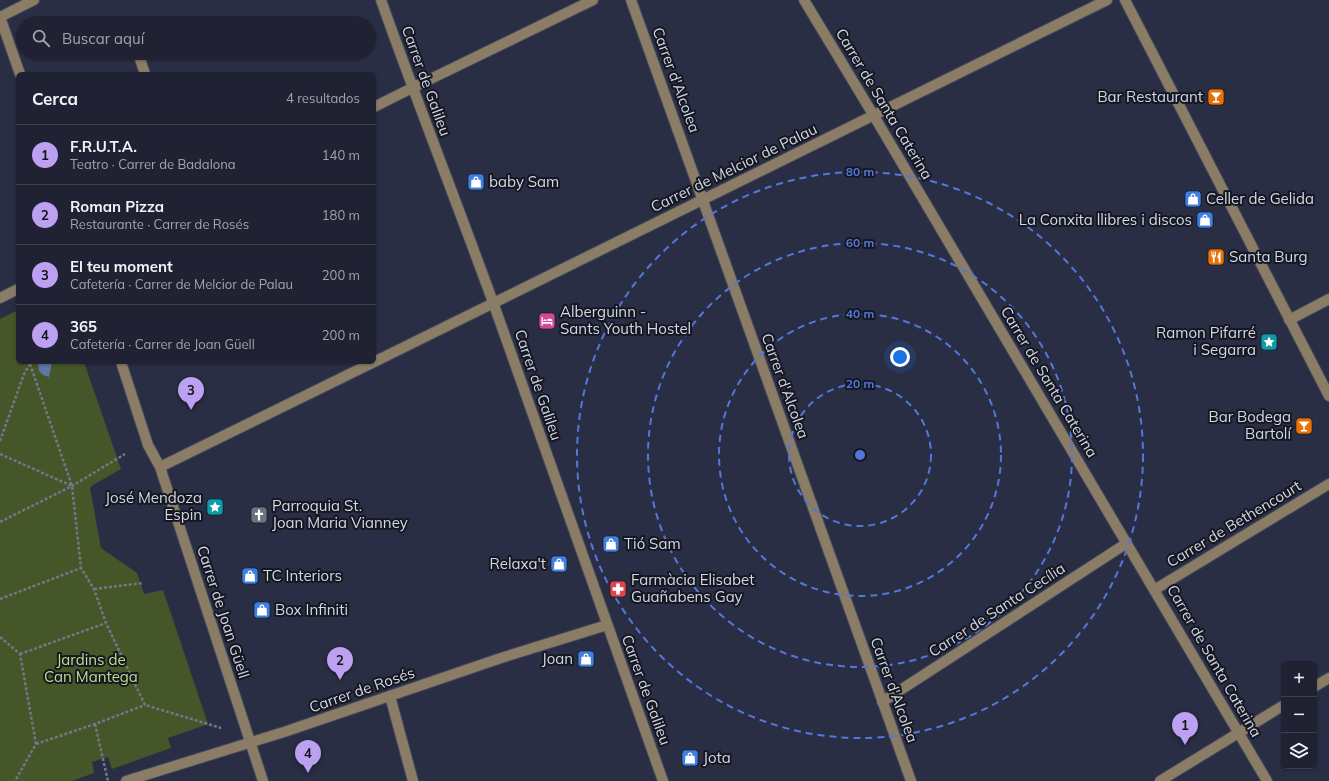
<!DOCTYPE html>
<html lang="es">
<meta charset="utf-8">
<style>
body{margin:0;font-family:Mulish,sans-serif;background:#282a3b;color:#f1f3f6}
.controls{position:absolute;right:12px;bottom:12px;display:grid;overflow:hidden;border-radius:6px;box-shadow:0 1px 3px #0004}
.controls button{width:36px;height:36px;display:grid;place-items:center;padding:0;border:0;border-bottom:1px solid #3d3f4e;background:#202233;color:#f1f3f6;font:20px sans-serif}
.you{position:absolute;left:900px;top:357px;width:14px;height:14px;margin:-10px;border:3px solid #fff;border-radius:50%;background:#1a73e8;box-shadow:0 0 0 6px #1a73e833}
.badge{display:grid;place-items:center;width:26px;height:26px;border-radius:50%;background:#bca0f2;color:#111;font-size:13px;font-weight:700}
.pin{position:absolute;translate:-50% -33px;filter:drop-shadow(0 1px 2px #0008)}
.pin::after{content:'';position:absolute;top:21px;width:14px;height:12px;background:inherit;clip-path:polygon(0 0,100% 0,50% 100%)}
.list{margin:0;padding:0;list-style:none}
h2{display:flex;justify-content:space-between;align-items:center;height:52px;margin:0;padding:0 16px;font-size:17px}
h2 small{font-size:13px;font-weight:400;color:#a2a4ac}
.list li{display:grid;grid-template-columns:26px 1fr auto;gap:12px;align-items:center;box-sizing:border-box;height:60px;padding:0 16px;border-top:1px solid #3d3f4e}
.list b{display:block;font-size:15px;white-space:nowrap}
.list p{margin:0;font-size:13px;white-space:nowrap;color:#a2a4ac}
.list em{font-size:13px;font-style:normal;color:#a2a4ac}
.icon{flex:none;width:22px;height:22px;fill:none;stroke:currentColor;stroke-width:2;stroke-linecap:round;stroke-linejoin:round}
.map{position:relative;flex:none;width:1329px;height:781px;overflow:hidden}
.search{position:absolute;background:#202233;box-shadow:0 1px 3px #0004;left:16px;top:16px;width:360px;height:44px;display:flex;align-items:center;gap:10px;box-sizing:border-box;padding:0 14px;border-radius:22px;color:#a2a4ac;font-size:15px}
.panel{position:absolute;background:#202233;box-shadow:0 1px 3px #0004;left:16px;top:72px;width:360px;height:292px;border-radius:6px}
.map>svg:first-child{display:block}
</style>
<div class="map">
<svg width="1329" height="781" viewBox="0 0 1329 781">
<rect width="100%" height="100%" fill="#2a2e44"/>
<path fill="#455628" d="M 18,310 L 18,362 L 84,362 L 121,469 L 93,485 L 90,488 L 101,548 L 137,573 L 144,594 L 163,590 L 208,724 L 168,738 L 171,748 L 112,769 L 108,757 L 92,762 L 94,773 L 72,781 L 0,781 L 0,319 Z"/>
<path fill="#5b76a7" d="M 38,362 L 52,362 L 49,377 L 43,375 L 39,371 Z"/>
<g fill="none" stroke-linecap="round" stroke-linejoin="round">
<defs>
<path id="minor" d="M 381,0 C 417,102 457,203 494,305 C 551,464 606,623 663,781
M 631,0 L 911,781
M 804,0 L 874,116 L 1267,781
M 1125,0 L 1329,396
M 0,17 L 20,74
M 0,17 L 34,0
M 139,56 L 145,74
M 374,107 L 412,88 L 593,0
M 0,298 L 18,289
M 1289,320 L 1329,299
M 121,362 L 148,445 L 160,467 L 263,781
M 374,362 L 1107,0
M 160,467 L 374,362
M 1154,590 L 1329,484
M 1314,687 L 1329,678
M 390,696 L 413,781
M 882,702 L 1127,543
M 126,781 L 284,732 L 501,658 L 607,625
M 1160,781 L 1284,705"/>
</defs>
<use href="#minor" stroke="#45495e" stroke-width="12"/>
<path stroke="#73778a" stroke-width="2.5" stroke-dasharray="3 2" stroke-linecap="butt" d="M 30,364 L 72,486 L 81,568 L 94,589 L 106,623 L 145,705 L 221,728
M 0,441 L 24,374 L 31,362
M 0,454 L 72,486
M 0,522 L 72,486 L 125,454
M 94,589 L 143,583
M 0,599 L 81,568
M 0,637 L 20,654 L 36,744 L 15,781
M 20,654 L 106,623
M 95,724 L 108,781
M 36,744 L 95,724 L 145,705"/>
<use href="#minor" stroke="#8a7c65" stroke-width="10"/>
</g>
<g fill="none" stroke="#5477dc" stroke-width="2" stroke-dasharray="7 5">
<circle cx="860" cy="455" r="71"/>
<circle cx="860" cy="455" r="141"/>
<circle cx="860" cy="455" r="212"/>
<circle cx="860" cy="455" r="283"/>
</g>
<defs>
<symbol id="bar-square" viewBox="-11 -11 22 22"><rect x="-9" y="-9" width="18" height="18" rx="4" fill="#e8710a" stroke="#151721"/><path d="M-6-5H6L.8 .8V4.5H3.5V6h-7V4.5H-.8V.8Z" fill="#fff"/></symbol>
<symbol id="shop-square" viewBox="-11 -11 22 22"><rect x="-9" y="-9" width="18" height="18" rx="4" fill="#3f7fe0" stroke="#151721"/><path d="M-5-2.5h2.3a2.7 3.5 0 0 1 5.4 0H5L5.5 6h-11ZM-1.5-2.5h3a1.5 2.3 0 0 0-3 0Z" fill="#fff"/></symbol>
<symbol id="restaurant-square" viewBox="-11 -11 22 22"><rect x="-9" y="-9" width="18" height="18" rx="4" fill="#e8710a" stroke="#151721"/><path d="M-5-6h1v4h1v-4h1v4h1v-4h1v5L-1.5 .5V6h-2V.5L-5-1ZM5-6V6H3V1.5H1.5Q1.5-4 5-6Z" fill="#fff"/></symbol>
<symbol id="hotel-square" viewBox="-11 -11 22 22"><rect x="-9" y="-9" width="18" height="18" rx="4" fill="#d1479c" stroke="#151721"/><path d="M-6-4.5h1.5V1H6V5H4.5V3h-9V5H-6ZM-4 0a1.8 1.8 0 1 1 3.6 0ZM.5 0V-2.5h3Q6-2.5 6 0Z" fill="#fff"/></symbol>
<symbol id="sight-square" viewBox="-11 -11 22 22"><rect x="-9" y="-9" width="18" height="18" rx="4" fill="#0f9aa8" stroke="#151721"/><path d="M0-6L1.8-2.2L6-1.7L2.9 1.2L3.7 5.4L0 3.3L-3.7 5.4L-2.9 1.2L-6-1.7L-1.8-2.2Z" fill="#fff"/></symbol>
<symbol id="church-square" viewBox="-11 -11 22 22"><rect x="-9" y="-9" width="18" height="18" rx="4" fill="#6b7280" stroke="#151721"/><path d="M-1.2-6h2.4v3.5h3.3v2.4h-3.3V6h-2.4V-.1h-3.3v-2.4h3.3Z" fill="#fff"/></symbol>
<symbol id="pharmacy-square" viewBox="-11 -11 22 22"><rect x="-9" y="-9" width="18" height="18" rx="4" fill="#e0444e" stroke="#151721"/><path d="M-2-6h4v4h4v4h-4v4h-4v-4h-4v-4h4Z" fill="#fff"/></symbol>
</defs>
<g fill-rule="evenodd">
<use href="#bar-square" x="1206" y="87" width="20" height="20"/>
<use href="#shop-square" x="466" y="172" width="20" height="20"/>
<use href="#shop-square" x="1183" y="189" width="20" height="20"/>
<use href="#shop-square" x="1195" y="210" width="20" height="20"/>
<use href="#restaurant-square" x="1206" y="247" width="20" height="20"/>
<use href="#hotel-square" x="537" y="311" width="20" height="20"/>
<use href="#sight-square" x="1259" y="332" width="20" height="20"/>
<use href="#bar-square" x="1294" y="416" width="20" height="20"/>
<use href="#sight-square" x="205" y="497" width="20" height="20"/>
<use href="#church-square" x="249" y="505" width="20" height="20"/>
<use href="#shop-square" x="601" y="534" width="20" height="20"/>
<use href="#shop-square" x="549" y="554" width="20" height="20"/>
<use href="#shop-square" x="240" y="566" width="20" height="20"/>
<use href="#pharmacy-square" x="608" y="579" width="20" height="20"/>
<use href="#shop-square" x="252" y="600" width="20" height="20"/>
<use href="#shop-square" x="576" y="649" width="20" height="20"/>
<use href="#shop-square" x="680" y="748" width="20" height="20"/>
</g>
<g text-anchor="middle" stroke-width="4" stroke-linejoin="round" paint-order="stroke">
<g font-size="15" fill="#d3d7e5" stroke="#151721">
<text transform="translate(676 80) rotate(70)" y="5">Carrer d'Alcolea</text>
<text transform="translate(426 81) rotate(70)" y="5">Carrer de Galileu</text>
<text transform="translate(884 104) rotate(59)" y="5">Carrer de Santa Caterina</text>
<text transform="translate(734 168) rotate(-26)" y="5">Carrer de Melcior de Palau</text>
<text transform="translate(1049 382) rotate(59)" y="5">Carrer de Santa Caterina</text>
<text transform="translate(538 385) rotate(71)" y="5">Carrer de Galileu</text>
<text transform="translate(785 386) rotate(70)" y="5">Carrer d'Alcolea</text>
<text transform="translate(1234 524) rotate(-31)" y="5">Carrer de Bethencourt</text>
<text transform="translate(997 610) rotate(-33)" y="5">Carrer de Santa Cecília</text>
<text transform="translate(223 612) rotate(72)" y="5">Carrer de Joan Güell</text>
<text transform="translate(1214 661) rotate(60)" y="5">Carrer de Santa Caterina</text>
<text transform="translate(362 690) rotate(-19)" y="5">Carrer de Rosés</text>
<text transform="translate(646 690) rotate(70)" y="5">Carrer de Galileu</text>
<text transform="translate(894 690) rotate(70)" y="5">Carrer d'Alcolea</text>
</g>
<g font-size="15" fill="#d3d7e5" stroke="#151721" text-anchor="start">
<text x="1203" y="102" text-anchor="end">Bar Restaurant</text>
<text x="489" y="187">baby Sam</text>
<text x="1206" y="204">Celler de Gelida</text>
<text x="1192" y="225" text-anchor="end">La Conxita llibres i discos</text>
<text x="1229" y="262">Santa Burg</text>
<text x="560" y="317">Alberguinn -<tspan x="560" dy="17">Sants Youth Hostel</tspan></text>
<text x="1256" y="338" text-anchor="end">Ramon Pifarré<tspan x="1256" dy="17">i Segarra</tspan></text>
<text x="1291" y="422" text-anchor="end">Bar Bodega<tspan x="1291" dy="17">Bartolí</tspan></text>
<text x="202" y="503" text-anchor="end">José Mendoza<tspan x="202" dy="17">Espin</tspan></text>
<text x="272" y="511">Parroquia St.<tspan x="272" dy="17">Joan Maria Vianney</tspan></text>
<text x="624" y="549">Tió Sam</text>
<text x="546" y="569" text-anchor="end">Relaxa't</text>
<text x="263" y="581">TC Interiors</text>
<text x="631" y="585">Farmàcia Elisabet<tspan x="631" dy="17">Guañabens Gay</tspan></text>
<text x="275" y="615">Box Infiniti</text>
<text x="573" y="664" text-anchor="end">Joan</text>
<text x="703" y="763">Jota</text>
</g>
<g font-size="15" fill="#bede8c" stroke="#151721">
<text x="91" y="665">Jardins de<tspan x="91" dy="17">Can Mantega</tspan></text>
</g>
</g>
<circle cx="860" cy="455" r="6" fill="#5477dc" stroke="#151721" stroke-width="2"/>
<g font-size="12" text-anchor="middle" font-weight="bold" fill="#5477dc" stroke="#151721" stroke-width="4" stroke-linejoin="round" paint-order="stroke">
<text x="860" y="176">80 m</text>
<text x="860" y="247">60 m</text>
<text x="860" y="318">40 m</text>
<text x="860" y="388">20 m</text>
</g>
</svg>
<div class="controls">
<button>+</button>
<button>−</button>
<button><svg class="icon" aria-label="layers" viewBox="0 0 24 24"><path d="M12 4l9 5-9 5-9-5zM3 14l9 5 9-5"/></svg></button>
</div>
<div class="you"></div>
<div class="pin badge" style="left:1185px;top:745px">1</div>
<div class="pin badge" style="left:340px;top:680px">2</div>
<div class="pin badge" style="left:191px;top:410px">3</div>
<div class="pin badge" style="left:308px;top:773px">4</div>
<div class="search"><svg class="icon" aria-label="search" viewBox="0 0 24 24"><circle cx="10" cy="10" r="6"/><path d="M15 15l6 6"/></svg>Buscar aquí</div>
<section class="panel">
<h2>Cerca<small>4 resultados</small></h2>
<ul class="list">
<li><span class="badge">1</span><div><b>F.R.U.T.A.</b><p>Teatro · Carrer de Badalona</p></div><em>140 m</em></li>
<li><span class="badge">2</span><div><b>Roman Pizza</b><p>Restaurante · Carrer de Rosés</p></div><em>180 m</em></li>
<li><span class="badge">3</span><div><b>El teu moment</b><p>Cafetería · Carrer de Melcior de Palau</p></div><em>200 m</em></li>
<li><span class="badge">4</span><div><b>365</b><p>Cafetería · Carrer de Joan Güell</p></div><em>200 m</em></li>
</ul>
</section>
</div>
